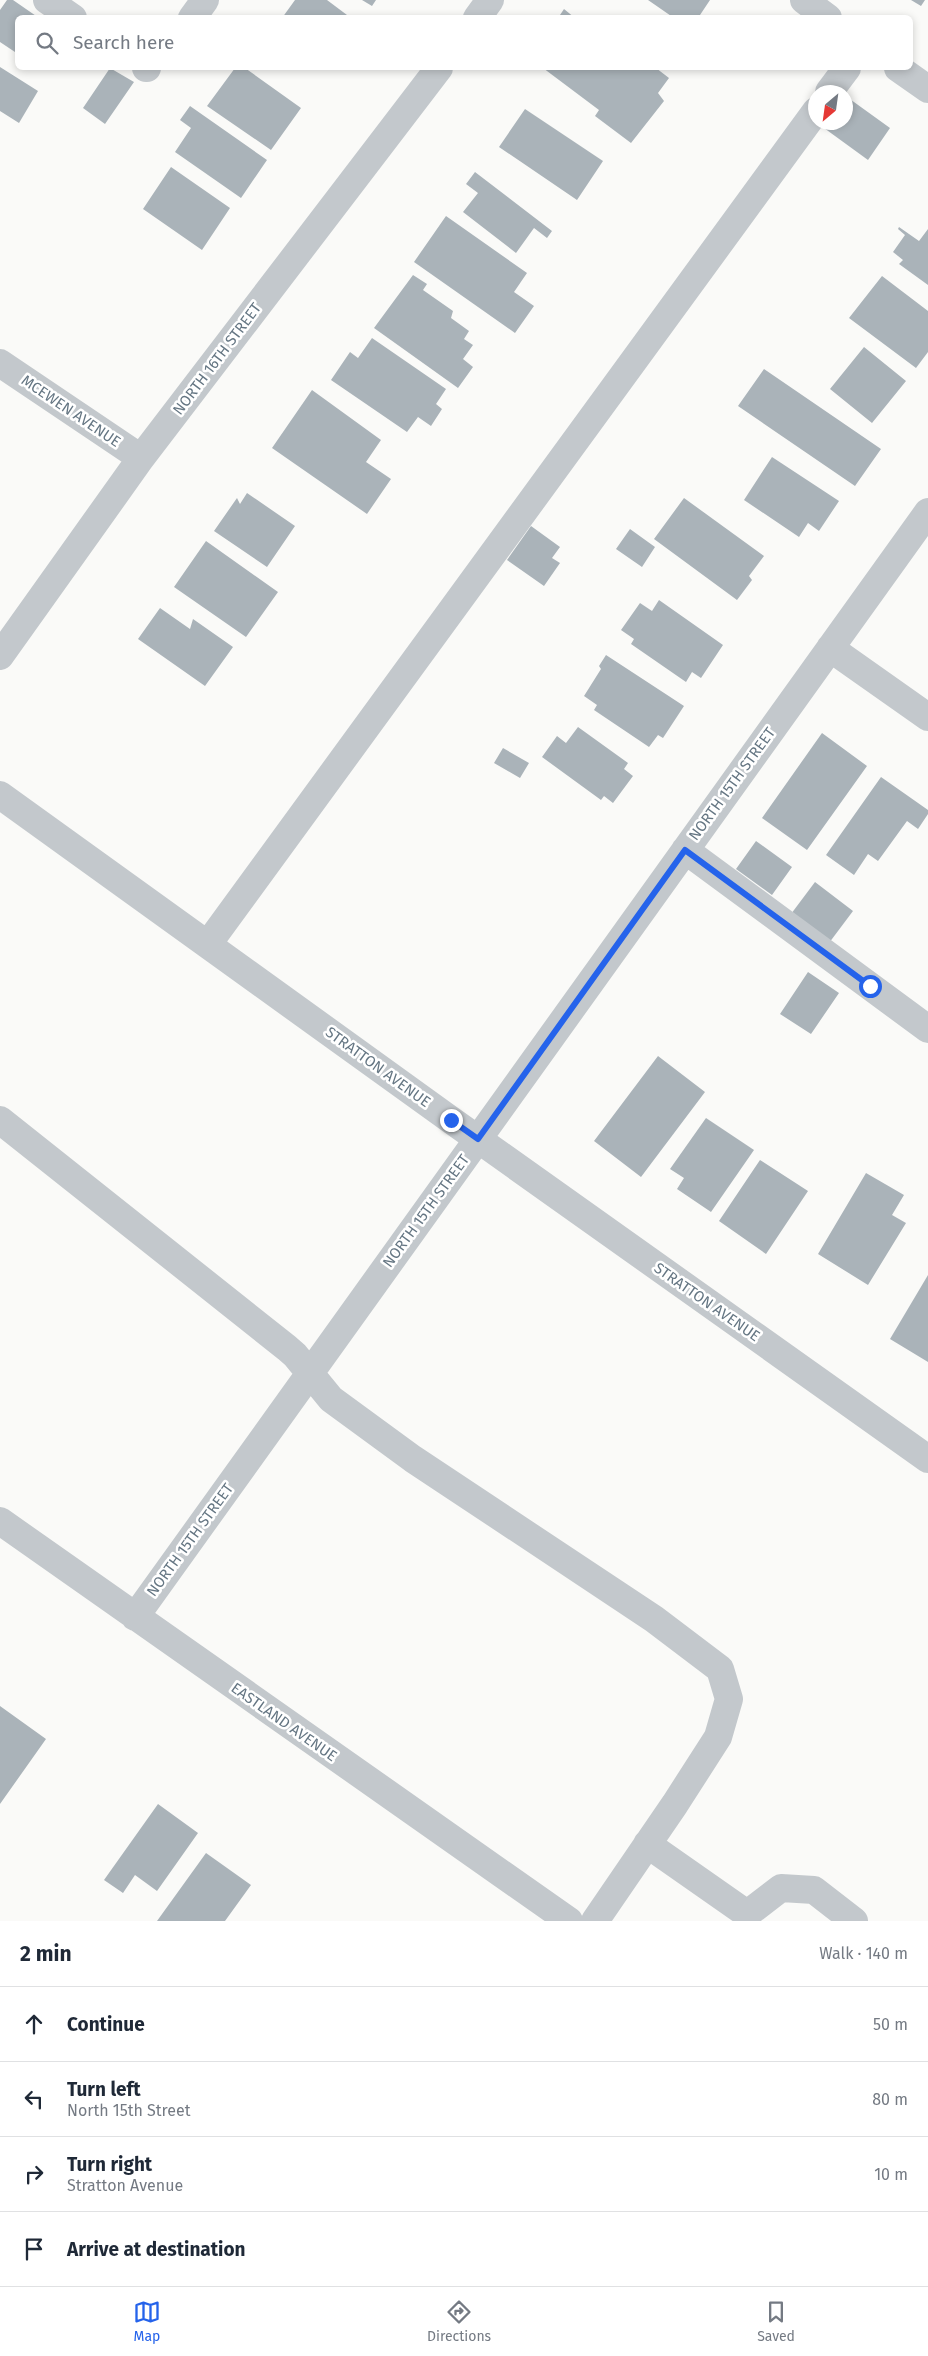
<!DOCTYPE html>
<meta charset="utf-8">
<style>
body{margin:0;font-family:"Fira Sans",sans-serif;background:#f2f2f3;color:#1f2937}
.compass{position:absolute;left:808px;top:85px;width:45px;height:45px;border-radius:50%;background:#fff;box-shadow:0 2px 8px #0003;rotate:209deg}
.stop{position:absolute;width:15px;height:15px;margin:-11px;border:4px solid #2563eb;border-radius:50%;background:#fff}
.stop.end{background:#2563eb;border-color:#fff;box-shadow:0 1px 5px #0008}
.list{margin:0;padding:0;list-style:none}
h2{display:flex;justify-content:space-between;align-items:center;height:65px;margin:0;padding:0 20px;font-size:21px}
h2 small{font-size:16px;font-weight:400;color:#747a83}
.list li{display:grid;grid-template-columns:32px 1fr auto;gap:15px;align-items:center;box-sizing:border-box;height:75px;padding:0 20px;border-top:1px solid #e0e1e3}
.list b{display:block;font-size:19px;white-space:nowrap}
.list p{margin:0;font-size:16px;white-space:nowrap;color:#747a83}
.list em{font-size:16px;font-style:normal;color:#747a83}
.icon{flex:none;width:28px;height:28px;fill:none;stroke:currentColor;stroke-width:2;stroke-linecap:round;stroke-linejoin:round}
.map{position:relative;flex:none;width:928px;height:1921px;overflow:hidden}
.search{position:absolute;background:#fff;box-shadow:0 2px 8px #0003;left:15px;right:15px;top:15px;height:55px;display:flex;align-items:center;gap:12px;box-sizing:border-box;padding:0 18px;border-radius:8px;color:#747a83;font-size:19px}
.sheet{height:365px;background:#fff}
nav{display:flex;justify-content:space-around;align-items:center;box-sizing:border-box;height:70px;border-top:1px solid #e0e1e3;background:#fff;font-size:14px;color:#747a83}
nav a{display:grid;justify-items:center;gap:2px}
nav .on{color:#2563eb}
.map>svg:first-child{display:block}
</style>
<div class="map">
<svg width="928" height="1921" viewBox="0 0 928 1921">
<rect width="100%" height="100%" fill="#fafaf8"/>
<path fill="#aab3b9" d="M 7,0 L 13,0 L 39,18 L 18,18 L 18,54 L 0,42 L 0,10 Z
M 295,0 L 327,0 L 351,18 L 282,18 Z
M 362,0 L 376,0 L 372,6 Z
M 648,0 L 710,0 L 698,18 L 674,18 Z
M 911,0 L 925,0 L 921,6 Z
M 564,9 L 575,18 L 558,18 Z
M 0,67 L 38,91 L 19,123 L 0,111 Z
M 110,68 L 134,82 L 105,124 L 83,108 Z
M 235,68 L 245,68 L 301,108 L 271,150 L 207,106 Z
M 543,68 L 656,68 L 669,78 L 658,93 L 664,101 L 631,143 L 595,116 L 599,110 Z
M 847,97 L 890,128 L 868,160 L 824,128 L 829,122 L 846,122 Z
M 190,106 L 267,160 L 241,198 L 175,152 L 191,128 L 180,120 Z
M 525,109 L 603,161 L 577,200 L 499,147 Z
M 171,167 L 230,208 L 202,250 L 143,209 Z
M 475,172 L 552,231 L 547,238 L 534,228 L 516,253 L 463,212 L 478,193 L 466,184 Z
M 446,216 L 527,273 L 514,292 L 534,306 L 515,333 L 414,262 Z
M 899,227 L 919,241 L 928,229 L 928,285 L 899,264 L 903,260 L 893,252 L 905,235 L 898,229 Z
M 413,275 L 427,284 L 423,290 L 453,311 L 451,318 L 469,331 L 464,339 L 473,345 L 463,359 L 473,367 L 458,388 L 374,328 Z
M 882,276 L 928,311 L 928,352 L 916,368 L 849,318 Z
M 372,338 L 446,389 L 436,404 L 442,409 L 431,426 L 418,417 L 407,432 L 331,380 L 350,352 L 358,358 Z
M 864,347 L 906,381 L 872,423 L 830,389 Z
M 764,369 L 881,449 L 855,486 L 738,406 Z
M 312,390 L 381,440 L 366,462 L 391,479 L 367,514 L 272,448 Z
M 772,457 L 839,501 L 819,531 L 808,523 L 799,537 L 744,500 Z
M 247,493 L 295,526 L 267,567 L 214,531 L 237,498 L 240,504 Z
M 684,498 L 764,556 L 749,576 L 752,580 L 737,600 L 654,539 Z
M 531,526 L 560,547 L 552,558 L 560,563 L 544,586 L 507,560 Z
M 630,529 L 655,547 L 642,567 L 616,549 Z
M 206,541 L 278,592 L 246,637 L 174,587 Z
M 659,600 L 723,645 L 701,678 L 692,672 L 686,682 L 631,644 L 634,639 L 621,630 L 640,603 L 652,611 Z
M 160,608 L 190,629 L 193,619 L 233,647 L 205,686 L 138,639 Z
M 606,655 L 684,706 L 663,738 L 658,735 L 649,747 L 594,710 L 597,705 L 584,696 L 601,669 L 599,666 Z
M 578,727 L 628,763 L 624,769 L 633,776 L 613,803 L 604,796 L 601,800 L 542,757 L 557,736 L 566,743 Z
M 822,733 L 867,766 L 807,850 L 762,818 Z
M 503,748 L 529,763 L 520,778 L 494,763 Z
M 881,777 L 928,810 L 928,814 L 918,829 L 907,821 L 878,861 L 868,854 L 854,875 L 826,855 Z
M 756,841 L 792,867 L 772,895 L 736,869 Z
M 815,882 L 853,911 L 829,943 L 791,914 Z
M 808,972 L 839,993 L 811,1034 L 780,1014 Z
M 658,1056 L 705,1092 L 641,1177 L 594,1141 Z
M 706,1118 L 754,1150 L 711,1212 L 677,1189 L 684,1178 L 670,1169 Z
M 760,1160 L 808,1191 L 766,1254 L 719,1221 Z
M 866,1173 L 904,1195 L 892,1215 L 906,1223 L 868,1285 L 818,1254 Z
M 928,1275 L 928,1362 L 890,1339 Z
M 0,1706 L 46,1739 L 0,1804 Z
M 158,1804 L 198,1833 L 157,1891 L 135,1875 L 123,1893 L 104,1880 Z
M 206,1853 L 251,1885 L 225,1921 L 157,1921 Z"/>
<g fill="none" stroke-linecap="round" stroke-linejoin="round">
<path stroke="#c3c8cc" stroke-width="28" d="M 47,0 L 73,18
M 804,0 L 828,18
M 192,18 L 205,0
M 477,18 L 490,0
M 146,68 L 147,68
M 898,68 L 928,89
M 829,92 L 847,68
M 0,363 L 141,458
M 830,648 L 928,717
M 0,656 L 141,458 L 439,68
M 0,795 L 451,1120 L 928,1459
M 685,850 L 928,1029
M 208,944 L 816,111
M 0,1120 L 287,1348 L 295,1355 L 331,1399 L 413,1459 L 654,1619 L 720,1669 L 729,1699 L 718,1737 L 675,1804 L 595,1921
M 0,1521 L 569,1921
M 135,1617 L 928,512
M 647,1844 L 747,1914 L 781,1888 L 814,1890 L 854,1921"/>
</g>
<g fill="none" stroke-linecap="round" stroke-linejoin="round">
<path stroke="#2563eb" stroke-width="6" d="M 451,1120 L 478,1139 L 685,850 L 870,986"/>
</g>
<g text-anchor="middle" stroke-width="5" stroke-linejoin="round" paint-order="stroke">
<g font-size="15" fill="#657683" stroke="#fff">
<text transform="translate(217 359) rotate(-53)" y="5">NORTH 16TH STREET</text>
<text transform="translate(71 411) rotate(34)" y="5">MCEWEN AVENUE</text>
<text transform="translate(732 784) rotate(-54)" y="5">NORTH 15TH STREET</text>
<text transform="translate(378 1067) rotate(36)" y="5">STRATTON AVENUE</text>
<text transform="translate(426 1211) rotate(-54)" y="5">NORTH 15TH STREET</text>
<text transform="translate(707 1302) rotate(35)" y="5">STRATTON AVENUE</text>
<text transform="translate(190 1540) rotate(-54)" y="5">NORTH 15TH STREET</text>
<text transform="translate(284 1722) rotate(35)" y="5">EASTLAND AVENUE</text>
</g>
</g>
</svg>
<svg class="compass" viewBox="-18 -18 36 36"><path d="M0-13l5 13h-10z" fill="#e53935"/><path d="M0 13l5-13h-10z" fill="#747a83"/></svg>
<div class="stop" style="left:870px;top:986px"></div>
<div class="stop end" style="left:451px;top:1120px"></div>
<div class="search"><svg class="icon" aria-label="search" viewBox="0 0 24 24"><circle cx="10" cy="10" r="6"/><path d="M15 15l6 6"/></svg>Search here</div>
</div>
<section class="sheet">
<h2>2 min<small>Walk · 140 m</small></h2>
<ul class="list">
<li><svg class="icon" aria-label="ahead" viewBox="0 0 24 24"><path d="M12 20V5M6 11l6-6 6 6"/></svg><div><b>Continue</b></div><em>50 m</em></li>
<li><svg class="icon" aria-label="left" viewBox="0 0 24 24"><path d="M17 20v-9H6M10 6l-5 5 5 5"/></svg><div><b>Turn left</b><p>North 15th Street</p></div><em>80 m</em></li>
<li><svg class="icon" aria-label="right" viewBox="0 0 24 24"><path d="M7 20v-9h11M14 6l5 5-5 5"/></svg><div><b>Turn right</b><p>Stratton Avenue</p></div><em>10 m</em></li>
<li><svg class="icon" aria-label="arrive" viewBox="0 0 24 24"><path d="M6 21V4h12l-3 4 3 4H6"/></svg><div><b>Arrive at destination</b></div></li>
</ul>
</section>
<nav>
<a class="on"><svg class="icon" aria-label="map" viewBox="0 0 24 24"><path d="M3 6l6-2 6 2 6-2v14l-6 2-6-2-6 2zM9 4v14M15 6v14"/></svg>Map</a>
<a><svg class="icon" aria-label="directions" viewBox="0 0 24 24"><path d="M12 3l9 9-9 9-9-9zM9 14v-3h6M13 9l2 2-2 2"/></svg>Directions</a>
<a><svg class="icon" aria-label="saved" viewBox="0 0 24 24"><path d="M7 4h10v16l-5-4-5 4z"/></svg>Saved</a>
</nav>
